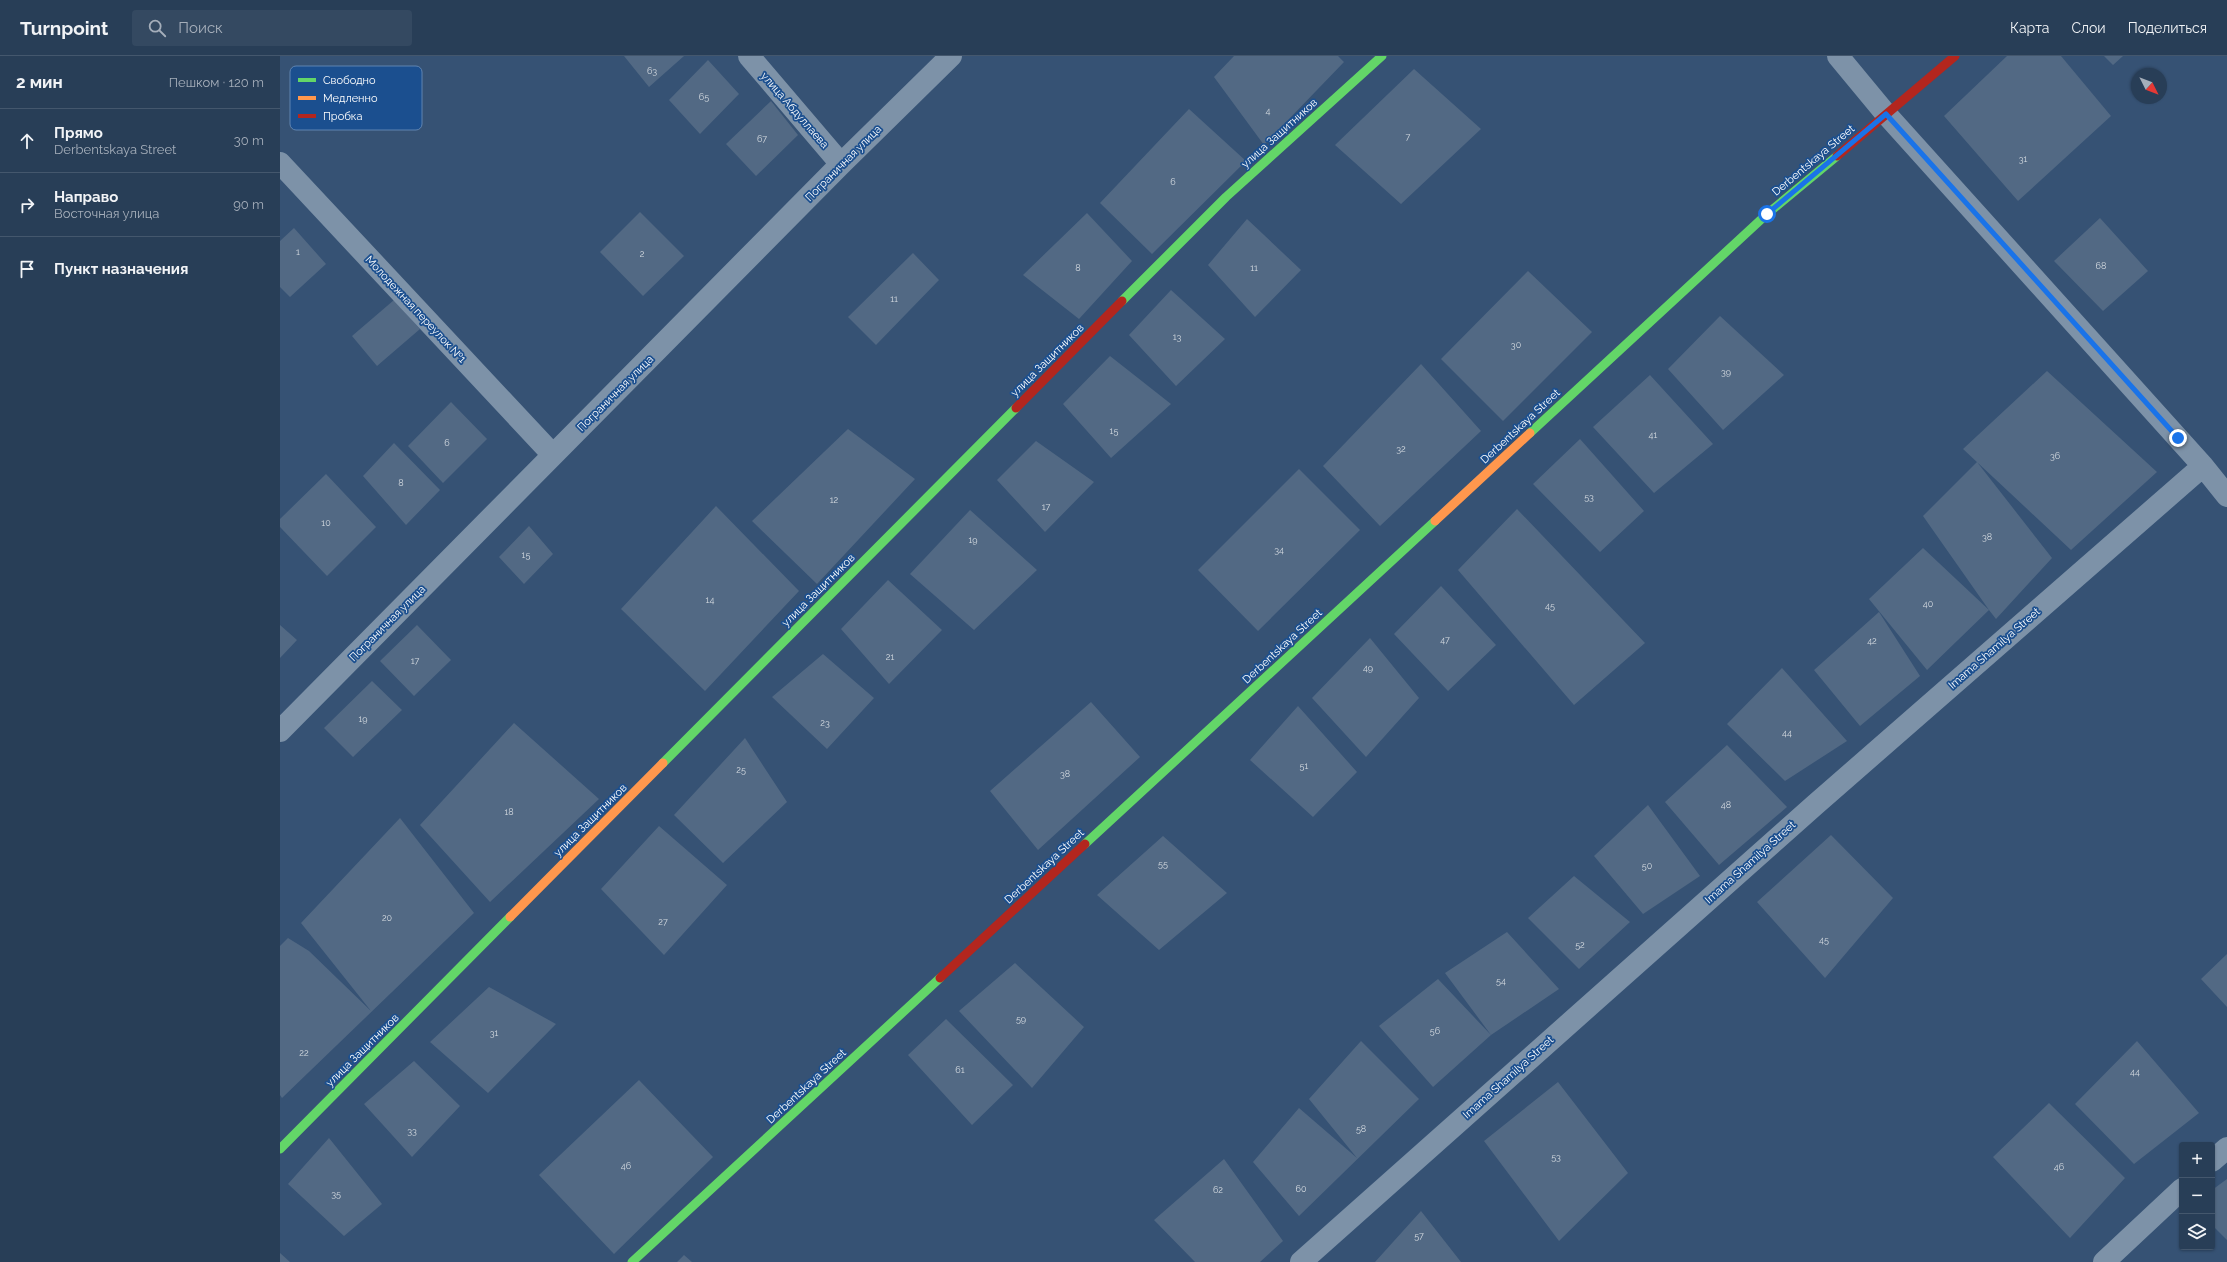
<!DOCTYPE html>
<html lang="ru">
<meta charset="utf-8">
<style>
body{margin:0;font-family:Raleway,sans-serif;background:#344961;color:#f1f3f6}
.controls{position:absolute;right:12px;bottom:12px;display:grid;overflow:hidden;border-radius:4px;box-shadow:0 1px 3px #0004}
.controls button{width:36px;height:36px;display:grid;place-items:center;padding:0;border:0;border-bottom:1px solid #44576d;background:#283e57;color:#f1f3f6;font:20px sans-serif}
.compass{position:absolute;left:1851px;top:12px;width:36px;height:36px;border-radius:50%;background:#283e57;box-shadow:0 1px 3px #0004;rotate:132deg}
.stop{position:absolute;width:12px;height:12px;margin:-9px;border:3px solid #1a73e8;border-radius:50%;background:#fff}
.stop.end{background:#1a73e8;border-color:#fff;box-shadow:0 1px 4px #0008}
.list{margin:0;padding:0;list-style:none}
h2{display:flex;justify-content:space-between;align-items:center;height:52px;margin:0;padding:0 16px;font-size:17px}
h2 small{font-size:13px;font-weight:400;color:#a5aeba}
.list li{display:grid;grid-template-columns:26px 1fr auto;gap:12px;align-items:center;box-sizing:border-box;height:64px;padding:0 16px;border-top:1px solid #44576d}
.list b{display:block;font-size:15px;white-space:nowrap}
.list p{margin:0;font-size:13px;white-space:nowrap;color:#a5aeba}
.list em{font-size:13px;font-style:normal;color:#a5aeba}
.icon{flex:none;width:22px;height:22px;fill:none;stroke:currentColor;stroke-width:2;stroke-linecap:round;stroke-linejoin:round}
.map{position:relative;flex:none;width:1947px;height:1206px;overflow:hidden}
header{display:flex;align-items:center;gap:24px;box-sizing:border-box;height:56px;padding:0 20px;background:#283e57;border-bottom:1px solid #44576d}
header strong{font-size:19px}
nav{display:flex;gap:22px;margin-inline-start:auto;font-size:14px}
.search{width:280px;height:36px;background:#344961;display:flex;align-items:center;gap:10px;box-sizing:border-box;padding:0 14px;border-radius:4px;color:#a5aeba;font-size:15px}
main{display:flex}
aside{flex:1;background:#283e57}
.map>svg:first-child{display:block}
</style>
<header>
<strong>Turnpoint</strong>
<div class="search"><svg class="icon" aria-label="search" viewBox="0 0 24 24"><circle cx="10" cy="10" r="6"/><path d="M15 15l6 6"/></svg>Поиск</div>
<nav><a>Карта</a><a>Слои</a><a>Поделиться</a></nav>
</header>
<main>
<aside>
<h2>2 мин<small>Пешком · 120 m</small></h2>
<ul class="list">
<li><svg class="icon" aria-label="ahead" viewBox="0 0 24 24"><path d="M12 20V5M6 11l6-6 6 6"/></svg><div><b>Прямо</b><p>Derbentskaya Street</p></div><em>30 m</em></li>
<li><svg class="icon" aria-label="right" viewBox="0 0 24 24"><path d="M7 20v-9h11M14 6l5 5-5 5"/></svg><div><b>Направо</b><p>Восточная улица</p></div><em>90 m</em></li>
<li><svg class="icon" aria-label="arrive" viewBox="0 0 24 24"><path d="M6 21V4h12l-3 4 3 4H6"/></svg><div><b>Пункт назначения</b></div></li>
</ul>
</aside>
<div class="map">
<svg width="1947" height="1206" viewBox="0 0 1947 1206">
<rect width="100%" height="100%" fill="#365274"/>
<path fill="#526984" d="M 344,0 L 404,0 L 369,31 Z
M 954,0 L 1058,0 L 1064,6 L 984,89 L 934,21 Z
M 1727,0 L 1781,0 L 1831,60 L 1738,145 L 1664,60 Z
M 1824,0 L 1843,0 L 1833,9 Z
M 428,4 L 459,38 L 420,78 L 389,44 Z
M 1134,13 L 1201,73 L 1121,148 L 1055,89 Z
M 491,45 L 518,79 L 476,120 L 446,88 Z
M 909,53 L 966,105 L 872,198 L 820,147 Z
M 360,156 L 404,200 L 363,240 L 320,196 Z
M 807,157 L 852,205 L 799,263 L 743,219 Z
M 1820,162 L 1868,215 L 1823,255 L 1774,205 Z
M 967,163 L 1021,214 L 975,261 L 928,209 Z
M 14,172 L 46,208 L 10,241 L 0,231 L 0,185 Z
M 633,197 L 659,224 L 596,289 L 568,261 Z
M 1248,215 L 1312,276 L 1223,365 L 1161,303 Z
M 891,234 L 945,283 L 896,330 L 849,279 Z
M 114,244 L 140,273 L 97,310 L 72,280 Z
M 1440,260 L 1504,319 L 1443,374 L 1388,313 Z
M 830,300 L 891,348 L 831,402 L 783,348 Z
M 1141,308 L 1201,375 L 1100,470 L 1043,410 Z
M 1767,315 L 1877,416 L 1791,494 L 1683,393 Z
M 1370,319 L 1433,388 L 1374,437 L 1313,371 Z
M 171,346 L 207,383 L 163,427 L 128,390 Z
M 568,373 L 635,423 L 537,528 L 472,465 Z
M 1300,383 L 1364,455 L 1320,496 L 1253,428 Z
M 756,385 L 814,426 L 765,476 L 717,424 Z
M 114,387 L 160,434 L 126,469 L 83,420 Z
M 1697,406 L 1772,502 L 1716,563 L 1709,554 L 1647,614 L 1589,543 L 1643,492 L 1709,554 L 1643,460 Z
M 1019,413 L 1080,474 L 978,575 L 918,514 Z
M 46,418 L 96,471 L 47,520 L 0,471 L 0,463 Z
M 436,450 L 519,535 L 425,635 L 341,553 Z
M 1237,453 L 1365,587 L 1294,649 L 1178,514 Z
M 690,454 L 757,514 L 694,574 L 630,518 Z
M 249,470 L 273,498 L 244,528 L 219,501 Z
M 608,524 L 662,574 L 609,628 L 561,573 Z
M 1161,530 L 1216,589 L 1168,635 L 1114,578 Z
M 1599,556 L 1640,620 L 1580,670 L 1534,614 Z
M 0,569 L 17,584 L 0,602 Z
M 137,569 L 171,604 L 134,640 L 100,605 Z
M 1090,582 L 1139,642 L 1086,701 L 1032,642 Z
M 543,598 L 594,642 L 547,693 L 492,641 Z
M 1502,612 L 1567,685 L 1505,725 L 1447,668 Z
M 92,625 L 122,654 L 73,701 L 44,672 Z
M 811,646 L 860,701 L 758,794 L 710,735 Z
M 1018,650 L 1077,716 L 1033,761 L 970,704 Z
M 234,667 L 319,743 L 210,846 L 140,769 Z
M 465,682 L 507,746 L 443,807 L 394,759 Z
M 1447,689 L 1507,751 L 1439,809 L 1385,746 Z
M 1368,749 L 1420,820 L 1363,858 L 1314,800 Z
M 120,762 L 194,857 L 2,1042 L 0,1039 L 0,890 L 8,882 L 29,895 L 91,955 L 21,867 Z
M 379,770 L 447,829 L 384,899 L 321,833 Z
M 1551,779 L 1613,842 L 1545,922 L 1477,846 Z
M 883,780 L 947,837 L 879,894 L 817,839 Z
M 1294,820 L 1350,866 L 1299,913 L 1248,862 Z
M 1227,876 L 1279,933 L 1211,979 L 1153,1031 L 1099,970 L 1158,923 L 1211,979 L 1165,917 Z
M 1947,898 L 1947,951 L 1921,923 Z
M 735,907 L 804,971 L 752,1032 L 679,955 Z
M 209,931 L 276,968 L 208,1037 L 150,986 Z
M 666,963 L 733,1029 L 692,1069 L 628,999 Z
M 1081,985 L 1139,1043 L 1019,1160 L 973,1106 L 1019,1052 L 1077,1102 L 1029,1043 Z
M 1857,985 L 1919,1057 L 1854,1108 L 1795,1048 Z
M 134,1005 L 180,1050 L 132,1101 L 84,1048 Z
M 359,1024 L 433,1101 L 334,1198 L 259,1119 Z
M 1278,1026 L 1348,1117 L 1279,1185 L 1204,1085 Z
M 1769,1047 L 1845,1122 L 1790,1182 L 1713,1101 Z
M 49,1082 L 102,1148 L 64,1180 L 8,1128 Z
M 944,1103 L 1003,1185 L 980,1206 L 915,1206 L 874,1164 Z
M 1947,1123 L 1947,1184 L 1932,1169 L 1932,1134 Z
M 1141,1155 L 1181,1206 L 1095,1206 Z
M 0,1197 L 10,1206 L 0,1206 Z
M 404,1199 L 412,1206 L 397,1206 Z"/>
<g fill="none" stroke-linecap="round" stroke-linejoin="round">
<path stroke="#7d92a8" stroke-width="22" d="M 469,0 L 561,108
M 1558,0 L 1606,58 L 1923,410 L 1947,440
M 0,107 L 273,399
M 0,675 L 561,108 L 671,0
M 1932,1105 L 1947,1092
M 1021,1206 L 1536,748 L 1923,410
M 1824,1206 L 1902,1133"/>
<path stroke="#63d668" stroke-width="9" d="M 842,245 L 946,141 L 1102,0
M 1250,377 L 1487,158 L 1557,100
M 383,707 L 736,352
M 805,788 L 1155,465
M 0,1093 L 230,861
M 352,1206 L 660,922"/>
<path stroke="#ff974d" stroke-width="9" d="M 1155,465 L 1250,377
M 230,861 L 383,707"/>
<path stroke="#b3261e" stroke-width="9" d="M 1557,100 L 1675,0
M 736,352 L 842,245
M 660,922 L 805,788"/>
</g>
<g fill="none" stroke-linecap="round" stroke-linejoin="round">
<path stroke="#1a73e8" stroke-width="5" d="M 1487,158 L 1606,58 L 1898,382"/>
</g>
<g text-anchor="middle" stroke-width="3.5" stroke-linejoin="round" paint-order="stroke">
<g font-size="9" fill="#d4dae0">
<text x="372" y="18">63</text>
<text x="424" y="44">65</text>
<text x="988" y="58">4</text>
<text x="1128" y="84">7</text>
<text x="482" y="86">67</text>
<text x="1743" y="106">31</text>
<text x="893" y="129">6</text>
<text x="18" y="199">1</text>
<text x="362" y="201">2</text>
<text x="1821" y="213">68</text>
<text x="798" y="215">8</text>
<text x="974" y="215">11</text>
<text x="614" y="246">11</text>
<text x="897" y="284">13</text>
<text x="1236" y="292">30</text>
<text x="1446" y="319">39</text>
<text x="834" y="378">15</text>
<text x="1373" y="382">41</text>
<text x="167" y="390">6</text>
<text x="1121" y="396">32</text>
<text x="1775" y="403">36</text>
<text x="121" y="430">8</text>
<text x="1309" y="444">53</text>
<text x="554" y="447">12</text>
<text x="766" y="454">17</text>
<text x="46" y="470">10</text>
<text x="1707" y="484">38</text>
<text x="693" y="487">19</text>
<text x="999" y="497">34</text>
<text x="246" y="502">15</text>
<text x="430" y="547">14</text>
<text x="1648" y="551">40</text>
<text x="1270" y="553">45</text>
<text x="1165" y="587">47</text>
<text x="1592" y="588">42</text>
<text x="610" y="604">21</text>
<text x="135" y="608">17</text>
<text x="1088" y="615">49</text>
<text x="83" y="666">19</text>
<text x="545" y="670">23</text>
<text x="1507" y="680">44</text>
<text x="1024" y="713">51</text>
<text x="461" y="717">25</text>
<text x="785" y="721">38</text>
<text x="1446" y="752">48</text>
<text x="229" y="759">18</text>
<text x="883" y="811">55</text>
<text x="1367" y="813">50</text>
<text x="107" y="865">20</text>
<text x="383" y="869">27</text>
<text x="1544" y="887">45</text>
<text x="1300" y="892">52</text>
<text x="1221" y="928">54</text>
<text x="741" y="966">59</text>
<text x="1155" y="978">56</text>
<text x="214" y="980">31</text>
<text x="24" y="1000">22</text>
<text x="680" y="1017">61</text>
<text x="1855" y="1019">44</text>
<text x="1081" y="1076">58</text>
<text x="132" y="1078">33</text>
<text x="1276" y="1104">53</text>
<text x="346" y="1113">46</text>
<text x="1779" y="1114">46</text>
<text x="1021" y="1136">60</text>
<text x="938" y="1137">62</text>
<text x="56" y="1141">35</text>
<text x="1139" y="1183">57</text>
</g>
<g font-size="11" fill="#fff" stroke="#1b4f8f">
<text transform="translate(515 54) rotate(49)" y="4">улица Абдуллаева</text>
<text transform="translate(999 77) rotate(-42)" y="4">улица Защитников</text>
<text transform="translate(1533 104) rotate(-40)" y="4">Derbentskaya Street</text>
<text transform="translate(563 107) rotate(-45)" y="4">Пограничная улица</text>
<text transform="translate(136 253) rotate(47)" y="4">Молодежная переулок №1</text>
<text transform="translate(767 304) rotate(-45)" y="4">улица Защитников</text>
<text transform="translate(335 337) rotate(-45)" y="4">Пограничная улица</text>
<text transform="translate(1240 370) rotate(-43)" y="4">Derbentskaya Street</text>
<text transform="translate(538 534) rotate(-45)" y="4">улица Защитников</text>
<text transform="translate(107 567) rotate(-45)" y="4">Пограничная улица</text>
<text transform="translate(1002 590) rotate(-43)" y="4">Derbentskaya Street</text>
<text transform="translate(1714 592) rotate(-41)" y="4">Imama Shamilya Street</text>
<text transform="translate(310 764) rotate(-45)" y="4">улица Защитников</text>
<text transform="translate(1470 806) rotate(-42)" y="4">Imama Shamilya Street</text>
<text transform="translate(764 810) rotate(-43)" y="4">Derbentskaya Street</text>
<text transform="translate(82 994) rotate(-45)" y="4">улица Защитников</text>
<text transform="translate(1228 1021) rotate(-42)" y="4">Imama Shamilya Street</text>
<text transform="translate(526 1030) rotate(-43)" y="4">Derbentskaya Street</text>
</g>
</g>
<rect x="10" y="10" width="132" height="64" rx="6" fill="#1b4f8f" stroke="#5f84b1" stroke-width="1"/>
<rect x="18" y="22" width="18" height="4" fill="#63d668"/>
<rect x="18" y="40" width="18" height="4" fill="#ff974d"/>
<rect x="18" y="58" width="18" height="4" fill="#b3261e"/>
<g font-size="11" fill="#fff">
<text x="43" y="28">Свободно</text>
<text x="43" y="46">Медленно</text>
<text x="43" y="64">Пробка</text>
</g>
</svg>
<div class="controls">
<button>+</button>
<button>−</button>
<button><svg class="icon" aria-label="layers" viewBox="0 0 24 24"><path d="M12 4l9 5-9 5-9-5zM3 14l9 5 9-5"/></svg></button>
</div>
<svg class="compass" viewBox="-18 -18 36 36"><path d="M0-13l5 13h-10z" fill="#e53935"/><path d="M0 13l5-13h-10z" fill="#a5aeba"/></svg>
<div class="stop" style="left:1487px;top:158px"></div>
<div class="stop end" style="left:1898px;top:382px"></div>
</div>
</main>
